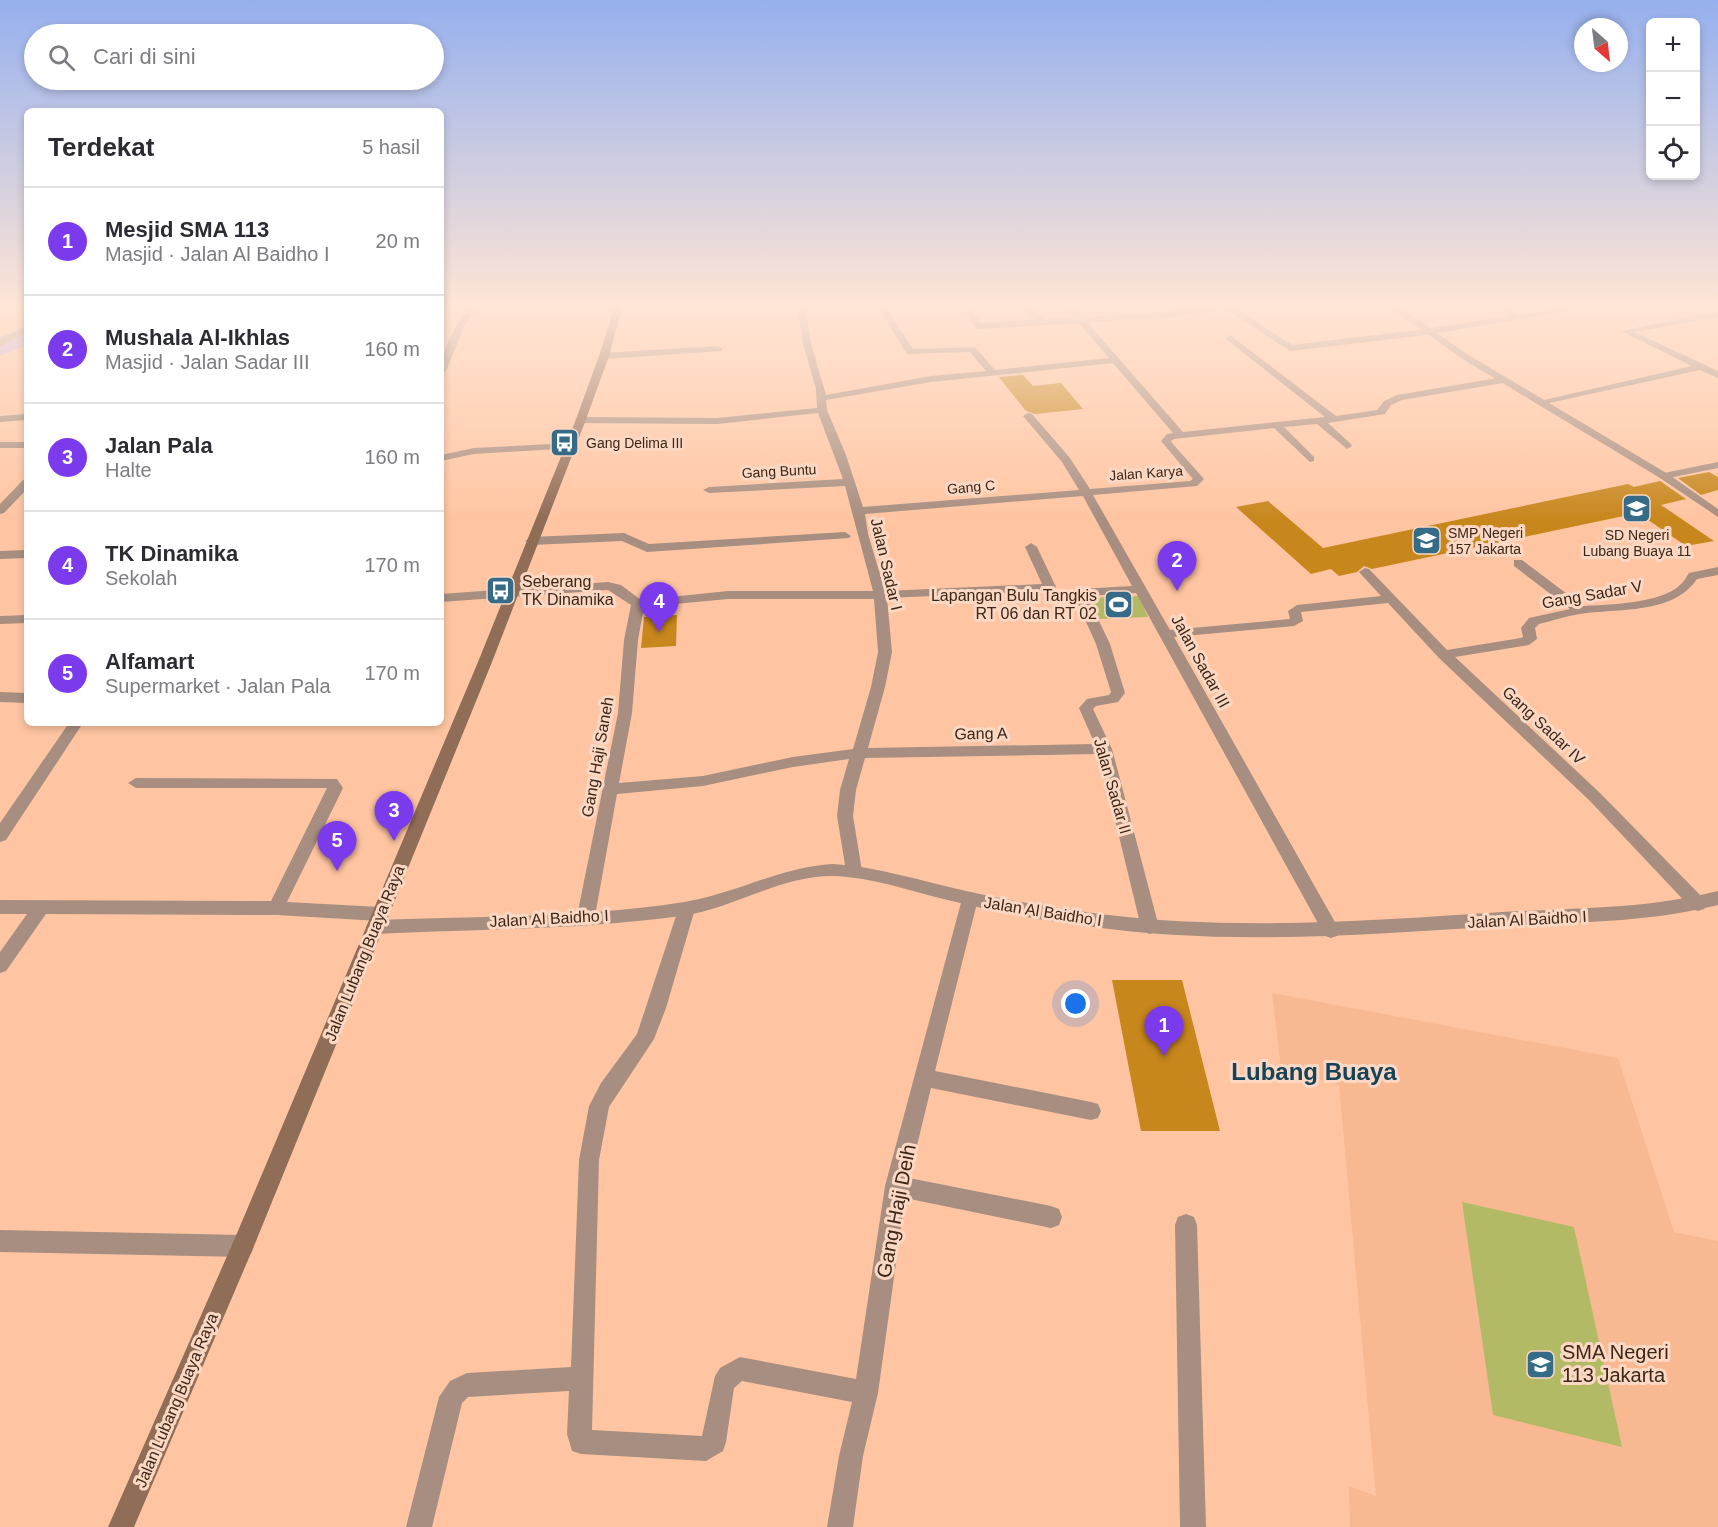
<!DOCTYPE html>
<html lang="id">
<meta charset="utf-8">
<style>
body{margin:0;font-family:Arial,sans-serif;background:#f7f7f7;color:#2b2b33}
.controls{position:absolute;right:18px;top:18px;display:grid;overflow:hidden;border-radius:9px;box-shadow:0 3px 9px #0003}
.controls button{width:54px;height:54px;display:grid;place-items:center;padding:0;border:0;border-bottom:2px solid #e1e1e2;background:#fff;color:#2b2b33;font:30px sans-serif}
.compass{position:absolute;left:1574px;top:18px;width:54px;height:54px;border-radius:50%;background:#fff;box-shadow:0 3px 9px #0003;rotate:152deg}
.you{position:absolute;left:1076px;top:1004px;width:21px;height:21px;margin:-15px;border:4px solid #fff;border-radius:50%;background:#1a73e8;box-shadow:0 0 0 9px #1a73e833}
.badge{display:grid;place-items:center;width:39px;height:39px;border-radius:50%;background:#7c3aed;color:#fff;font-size:20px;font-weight:700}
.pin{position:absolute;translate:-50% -50px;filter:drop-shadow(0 2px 3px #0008)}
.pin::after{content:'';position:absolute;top:32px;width:21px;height:18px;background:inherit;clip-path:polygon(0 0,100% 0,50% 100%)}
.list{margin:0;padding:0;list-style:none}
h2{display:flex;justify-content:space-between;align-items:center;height:78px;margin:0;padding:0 24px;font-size:26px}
h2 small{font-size:20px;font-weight:400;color:#7c7c81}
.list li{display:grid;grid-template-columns:39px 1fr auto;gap:18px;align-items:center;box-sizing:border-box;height:108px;padding:0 24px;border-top:2px solid #e1e1e2}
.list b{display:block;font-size:22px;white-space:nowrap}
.list p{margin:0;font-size:20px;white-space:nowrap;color:#7c7c81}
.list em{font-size:20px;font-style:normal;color:#7c7c81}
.icon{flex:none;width:33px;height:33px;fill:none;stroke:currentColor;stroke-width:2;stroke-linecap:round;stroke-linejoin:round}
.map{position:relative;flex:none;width:1718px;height:1527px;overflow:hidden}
.search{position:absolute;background:#fff;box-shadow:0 3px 9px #0003;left:24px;top:24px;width:420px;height:66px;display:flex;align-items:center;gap:15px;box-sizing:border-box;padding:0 21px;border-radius:33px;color:#7c7c81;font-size:22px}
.panel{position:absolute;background:#fff;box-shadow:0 3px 9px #0003;left:24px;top:108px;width:420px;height:618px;border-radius:9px}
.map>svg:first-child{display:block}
</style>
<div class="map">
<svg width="1718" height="1527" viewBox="0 0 1718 1527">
<rect width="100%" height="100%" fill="#ffc5a2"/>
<path fill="#f8b891" d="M 1272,993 L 1618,1058 L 1674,1232 L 1718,1241 L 1718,1527 L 1350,1527 L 1349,1486 L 1376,1496 L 1339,1085 L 1281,1068 Z"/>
<path fill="#b3ba65" d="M 1139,596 L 1148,617 L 1099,619 L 1090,598 Z
M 1462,1202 L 1574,1227 L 1622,1447 L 1493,1415 Z"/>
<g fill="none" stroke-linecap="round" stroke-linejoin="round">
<path fill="#baabf8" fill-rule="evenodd" d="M 27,326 L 27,345 L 0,356 L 0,337 Z"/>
</g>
<path fill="#c8871d" d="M 1023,375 L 1033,386 L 1061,383 L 1083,409 L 1035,414 L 1026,411 L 999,377 Z
M 1709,472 L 1718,477 L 1718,490 L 1701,495 L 1678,478 Z
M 1660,481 L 1686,499 L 1661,505 L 1714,541 L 1686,546 L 1638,513 L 1372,569 L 1364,566 L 1357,572 L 1339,576 L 1331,569 L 1311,574 L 1236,507 L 1268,501 L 1323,548 L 1628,484 L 1634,487 Z
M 677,615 L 676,646 L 641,648 L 644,617 Z
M 1112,980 L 1182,980 L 1220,1131 L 1141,1131 Z"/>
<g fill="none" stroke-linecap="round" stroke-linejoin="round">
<path fill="#a78e80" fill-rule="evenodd" d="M 471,305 L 480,305 L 465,325 L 446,371 L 441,374 C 441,348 456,325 471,305 Z
M 797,305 L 805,305 L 811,344 L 826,395 L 931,376 L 986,371 L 970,352 L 907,354 L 884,317 L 880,305 L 888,305 L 892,317 L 913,349 L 975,347 L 995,370 L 1109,358 L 1079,323 L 979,329 L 976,328 L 961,305 L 969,305 L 981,323 L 1034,320 L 1023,305 L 1032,305 L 1043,320 L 1074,318 L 1064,305 L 1073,305 L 1083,317 L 1162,312 L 1216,305 L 1242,305 L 1235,308 L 1292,345 L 1426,329 L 1509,316 L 1492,305 L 1503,305 L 1519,315 L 1578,305 L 1600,305 L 1426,335 L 1290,351 L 1226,309 L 1162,318 L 1087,322 L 1183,432 L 1325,417 L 1227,340 L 1226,338 L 1230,335 L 1336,416 L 1377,410 L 1384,401 L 1397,395 L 1503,377 L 1508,380 L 1503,383 L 1402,400 L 1391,405 L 1385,414 L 1328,423 L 1351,444 L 1352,446 L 1347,449 L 1317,424 L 1284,427 L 1314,457 L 1314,461 L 1310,462 L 1274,428 L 1174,439 L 1171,441 L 1173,444 L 1204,479 L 1197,486 L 1093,495 L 1170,630 L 1290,619 L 1288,611 L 1297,605 L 1381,596 L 1359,572 L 1365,568 L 1369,569 L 1447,650 L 1521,638 L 1523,637 L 1521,628 L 1529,618 L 1570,609 L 1514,566 L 1514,560 L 1522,560 L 1583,606 C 1608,605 1662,603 1680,585 C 1684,582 1686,577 1689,573 L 1718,567 L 1718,575 L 1697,579 C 1673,615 1618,608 1580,614 C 1566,616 1552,621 1539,624 L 1535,628 L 1537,639 L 1529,645 L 1455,657 L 1600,793 L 1704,899 L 1707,904 L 1704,909 L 1698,911 L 1692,909 L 1590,801 L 1439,658 L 1388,603 L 1301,612 L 1303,621 L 1294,626 L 1174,637 L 1340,931 L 1337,936 L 1331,938 L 1325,936 L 1136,593 L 1087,596 L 1110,644 L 1125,693 L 1118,702 L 1096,706 L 1093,709 L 1112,749 L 1159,927 L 1156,932 L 1150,934 L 1144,932 L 1141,927 L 1099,754 L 865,758 L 856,790 L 853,816 L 862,871 L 860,875 L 848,875 L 846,871 L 837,816 L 840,790 L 849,759 L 793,767 L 703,786 L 617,794 L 595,916 L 592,921 L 586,923 L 580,921 L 577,916 L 618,713 L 624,640 L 631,605 L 608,590 L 441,602 L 441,594 L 608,582 L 621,585 L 641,600 L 728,591 L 873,591 L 845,486 L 709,493 L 703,490 L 709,487 L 843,479 L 818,413 L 717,424 L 580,423 L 575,420 L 580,417 L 717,418 L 817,408 L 816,389 L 803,344 ZM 1113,363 L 1173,433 L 1167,434 L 1161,441 L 1193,479 L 1190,481 L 1090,489 L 1070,458 L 1032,414 L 1028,413 L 1023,416 L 1062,462 L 1079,490 L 863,507 L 846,455 L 827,410 L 826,400 L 931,382 ZM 1083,496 L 1132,586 L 1079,589 L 1073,593 L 1096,644 L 1111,692 L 1109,695 L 1087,699 L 1079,708 L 1095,744 L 868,748 L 885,687 L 892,652 L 887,598 L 1050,591 L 1056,587 L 1037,547 L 1031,543 L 1025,547 L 1042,584 L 885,591 L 868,534 L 865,514 ZM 728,599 L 874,599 L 878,652 L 871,687 L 853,749 L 793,757 L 703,776 L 619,783 L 632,713 L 638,640 L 644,607 Z
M 1718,311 L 1718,317 L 1634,332 L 1718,371 L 1718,378 L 1700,370 L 1540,405 L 1535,402 L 1692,366 L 1621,331 Z
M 27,326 L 27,332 L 0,346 L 0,339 Z
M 718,346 L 723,349 L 721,351 L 604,359 L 599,356 L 604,353 Z
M 27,414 L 27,420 L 0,422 L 0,416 Z
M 0,442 L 27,442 L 27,448 L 0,448 Z
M 570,443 L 575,446 L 574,448 L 474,454 L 441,461 L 441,455 L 474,448 Z
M 1718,462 L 1718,468 L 1664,479 L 1659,476 L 1664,473 Z
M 27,479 L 27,489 L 4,513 L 0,514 L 0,504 L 23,480 Z
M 845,532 L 851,536 L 849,538 L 647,552 L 622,541 L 531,545 L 525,541 L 531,537 L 624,533 L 649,544 Z
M 27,550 L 27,558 L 0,559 L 0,551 Z
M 27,615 L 27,623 L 0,624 L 0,616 Z
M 0,692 L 27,693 L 27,703 L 0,702 Z
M 69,723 L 83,723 L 6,840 L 0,842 L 0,823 Z
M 136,778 L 337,779 L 343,788 L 287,902 L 380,907 L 386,909 L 389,914 L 386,919 L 380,921 L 276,915 L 46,914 L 6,971 L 0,973 L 0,952 L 27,914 L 0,914 L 0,900 L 271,901 L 327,788 L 136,788 L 128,783 Z
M 970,892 L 976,894 L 978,899 L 935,1071 L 1091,1102 L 1098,1104 L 1101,1111 L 1098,1118 L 1091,1120 L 931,1088 L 909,1178 L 1051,1206 L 1059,1209 L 1062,1217 L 1059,1225 L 1051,1228 L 905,1198 L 878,1393 L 863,1456 L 853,1527 L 827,1527 L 839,1456 L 852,1402 L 742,1381 L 734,1388 L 726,1442 L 723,1451 L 706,1461 L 581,1454 L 572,1451 L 567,1434 L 569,1391 L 468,1397 L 462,1403 L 432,1527 L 406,1527 L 439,1397 L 450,1381 L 467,1373 L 571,1367 L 579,1160 L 589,1106 L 601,1083 L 637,1034 L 680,904 L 686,902 L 692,904 L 695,909 L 666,1008 L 654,1039 L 609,1107 L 599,1160 L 592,1430 L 702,1436 L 715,1376 L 720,1368 L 740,1357 L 856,1379 L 885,1186 L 962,899 L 964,894 Z
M 1186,1214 L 1194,1217 L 1197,1225 L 1206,1527 L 1180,1527 L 1175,1225 L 1178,1217 Z
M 0,1230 L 243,1235 L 251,1238 L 254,1246 L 251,1254 L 243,1257 L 0,1252 Z"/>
<path fill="#a78e80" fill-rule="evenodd" d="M 1387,305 L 1397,305 L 1467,354 L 1668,474 L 1718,509 L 1718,517 L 1660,478 L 1461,358 Z
M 833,864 C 879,867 921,881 966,891 C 1010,901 1055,908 1100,914 C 1234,931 1368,921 1502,912 C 1575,908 1647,909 1718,891 L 1718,905 C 1647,923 1575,922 1501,926 C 1363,935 1224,946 1086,926 C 1041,920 996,912 952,901 C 913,892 873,877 832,876 C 779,876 733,909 681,916 C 580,930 477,929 375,934 L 369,932 L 366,927 L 369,922 L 375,920 C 477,916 584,918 684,902 C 735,894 780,867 833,864 Z"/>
<path fill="#906d57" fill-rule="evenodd" d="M 615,305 L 623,305 L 609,356 L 585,422 L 492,662 L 254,1246 L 134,1527 L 108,1527 L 235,1238 L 478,662 L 575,422 L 599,356 Z"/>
</g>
<linearGradient id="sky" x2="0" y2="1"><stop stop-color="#95b0ee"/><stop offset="0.59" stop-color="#ffe5d5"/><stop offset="1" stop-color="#ffe5d5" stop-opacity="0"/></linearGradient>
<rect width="1718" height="519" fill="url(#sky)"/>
<defs>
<symbol id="bus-square" viewBox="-11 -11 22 22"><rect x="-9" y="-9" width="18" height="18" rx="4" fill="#356b86" stroke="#fbd8c3"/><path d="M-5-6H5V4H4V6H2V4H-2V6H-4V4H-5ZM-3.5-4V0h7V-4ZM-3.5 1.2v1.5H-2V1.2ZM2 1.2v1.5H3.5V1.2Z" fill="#fff"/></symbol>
<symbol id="school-square" viewBox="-11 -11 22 22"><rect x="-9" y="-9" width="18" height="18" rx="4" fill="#356b86" stroke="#fbd8c3"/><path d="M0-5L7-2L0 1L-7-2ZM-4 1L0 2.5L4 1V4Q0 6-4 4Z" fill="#fff"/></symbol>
<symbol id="stadium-square" viewBox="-11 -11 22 22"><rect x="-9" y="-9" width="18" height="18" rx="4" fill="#356b86" stroke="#fbd8c3"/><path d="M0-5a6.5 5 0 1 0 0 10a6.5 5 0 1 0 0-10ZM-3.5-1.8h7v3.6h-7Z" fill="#fff"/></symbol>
</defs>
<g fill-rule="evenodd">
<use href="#bus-square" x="548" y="426" width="33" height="33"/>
<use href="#school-square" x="1620" y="492" width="33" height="33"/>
<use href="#school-square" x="1410" y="524" width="33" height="33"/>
<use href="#bus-square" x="484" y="574" width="33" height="33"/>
<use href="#stadium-square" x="1102" y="588" width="33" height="33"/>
<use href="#school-square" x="1524" y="1348" width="33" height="33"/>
</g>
<g text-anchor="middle" stroke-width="6" stroke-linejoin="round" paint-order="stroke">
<g font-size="14" fill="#3d2719" stroke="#fbd8c3" text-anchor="start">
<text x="586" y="448">Gang Delima III</text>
<text x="1448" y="538">SMP Negeri<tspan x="1448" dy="16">157 Jakarta</tspan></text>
<text x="1637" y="540" text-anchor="middle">SD Negeri<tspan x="1637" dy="16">Lubang Buaya 11</tspan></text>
</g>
<g font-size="14" fill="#3d2719" stroke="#fbd8c3">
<text transform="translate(779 471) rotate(-3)" y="5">Gang Buntu</text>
<text transform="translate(1146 473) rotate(-4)" y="5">Jalan Karya</text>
<text transform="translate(971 487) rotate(-5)" y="5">Gang C</text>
</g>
<g font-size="16" fill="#3d2719" stroke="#fbd8c3">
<text transform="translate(887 564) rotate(77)" y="6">Jalan Sadar I</text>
<text transform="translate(1592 594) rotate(-10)" y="6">Gang Sadar V</text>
<text transform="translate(1201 661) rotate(61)" y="6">Jalan Sadar III</text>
<text transform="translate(1544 725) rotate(43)" y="6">Gang Sadar IV</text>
<text transform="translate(981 733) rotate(-1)" y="6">Gang A</text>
<text transform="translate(597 757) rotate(-80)" y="6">Gang Haji Saneh</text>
<text transform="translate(1113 786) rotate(74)" y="6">Jalan Sadar II</text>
<text transform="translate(1043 911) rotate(9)" y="6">Jalan Al Baidho I</text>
<text transform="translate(549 918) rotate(-3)" y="6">Jalan Al Baidho I</text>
<text transform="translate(1527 919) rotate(-3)" y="6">Jalan Al Baidho I</text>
<text transform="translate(364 953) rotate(-68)" y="6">Jalan Lubang Buaya Raya</text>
<text transform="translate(176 1400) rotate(-67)" y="6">Jalan Lubang Buaya Raya</text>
</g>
<g font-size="16" fill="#3d2719" stroke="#fbd8c3" text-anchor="start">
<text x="522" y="587">Seberang<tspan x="522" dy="18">TK Dinamika</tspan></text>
<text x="1097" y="601" text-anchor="end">Lapangan Bulu Tangkis<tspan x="1097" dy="18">RT 06 dan RT 02</tspan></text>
</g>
<g font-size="20" fill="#3d2719" stroke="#fbd8c3">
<text transform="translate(896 1211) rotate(-79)" y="7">Gang Haji Deih</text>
</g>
<g font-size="20" fill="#3d2719" stroke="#fbd8c3" text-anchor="start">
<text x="1562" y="1359">SMA Negeri<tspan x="1562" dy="23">113 Jakarta</tspan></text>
</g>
<g font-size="24" font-weight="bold" fill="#174358" stroke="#fbd8c3">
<text x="1314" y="1080">Lubang Buaya</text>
</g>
</g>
</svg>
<div class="controls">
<button>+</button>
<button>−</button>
<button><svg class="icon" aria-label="locate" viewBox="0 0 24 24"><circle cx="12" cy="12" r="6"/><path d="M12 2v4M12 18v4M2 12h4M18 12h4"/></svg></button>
</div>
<svg class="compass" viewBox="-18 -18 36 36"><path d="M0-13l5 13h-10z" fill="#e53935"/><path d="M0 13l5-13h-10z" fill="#7c7c81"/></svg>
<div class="you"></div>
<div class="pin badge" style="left:1164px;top:1056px">1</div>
<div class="pin badge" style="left:1177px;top:591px">2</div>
<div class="pin badge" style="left:394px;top:841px">3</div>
<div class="pin badge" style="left:659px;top:632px">4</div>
<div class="pin badge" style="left:337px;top:871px">5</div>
<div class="search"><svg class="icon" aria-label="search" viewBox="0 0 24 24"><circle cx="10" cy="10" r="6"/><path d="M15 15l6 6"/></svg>Cari di sini</div>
<section class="panel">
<h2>Terdekat<small>5 hasil</small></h2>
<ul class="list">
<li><span class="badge">1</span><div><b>Mesjid SMA 113</b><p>Masjid · Jalan Al Baidho I</p></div><em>20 m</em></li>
<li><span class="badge">2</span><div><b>Mushala Al-Ikhlas</b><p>Masjid · Jalan Sadar III</p></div><em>160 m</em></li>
<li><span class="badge">3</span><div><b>Jalan Pala</b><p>Halte</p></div><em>160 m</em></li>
<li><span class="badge">4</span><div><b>TK Dinamika</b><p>Sekolah</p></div><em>170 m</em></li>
<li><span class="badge">5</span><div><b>Alfamart</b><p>Supermarket · Jalan Pala</p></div><em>170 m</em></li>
</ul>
</section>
</div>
